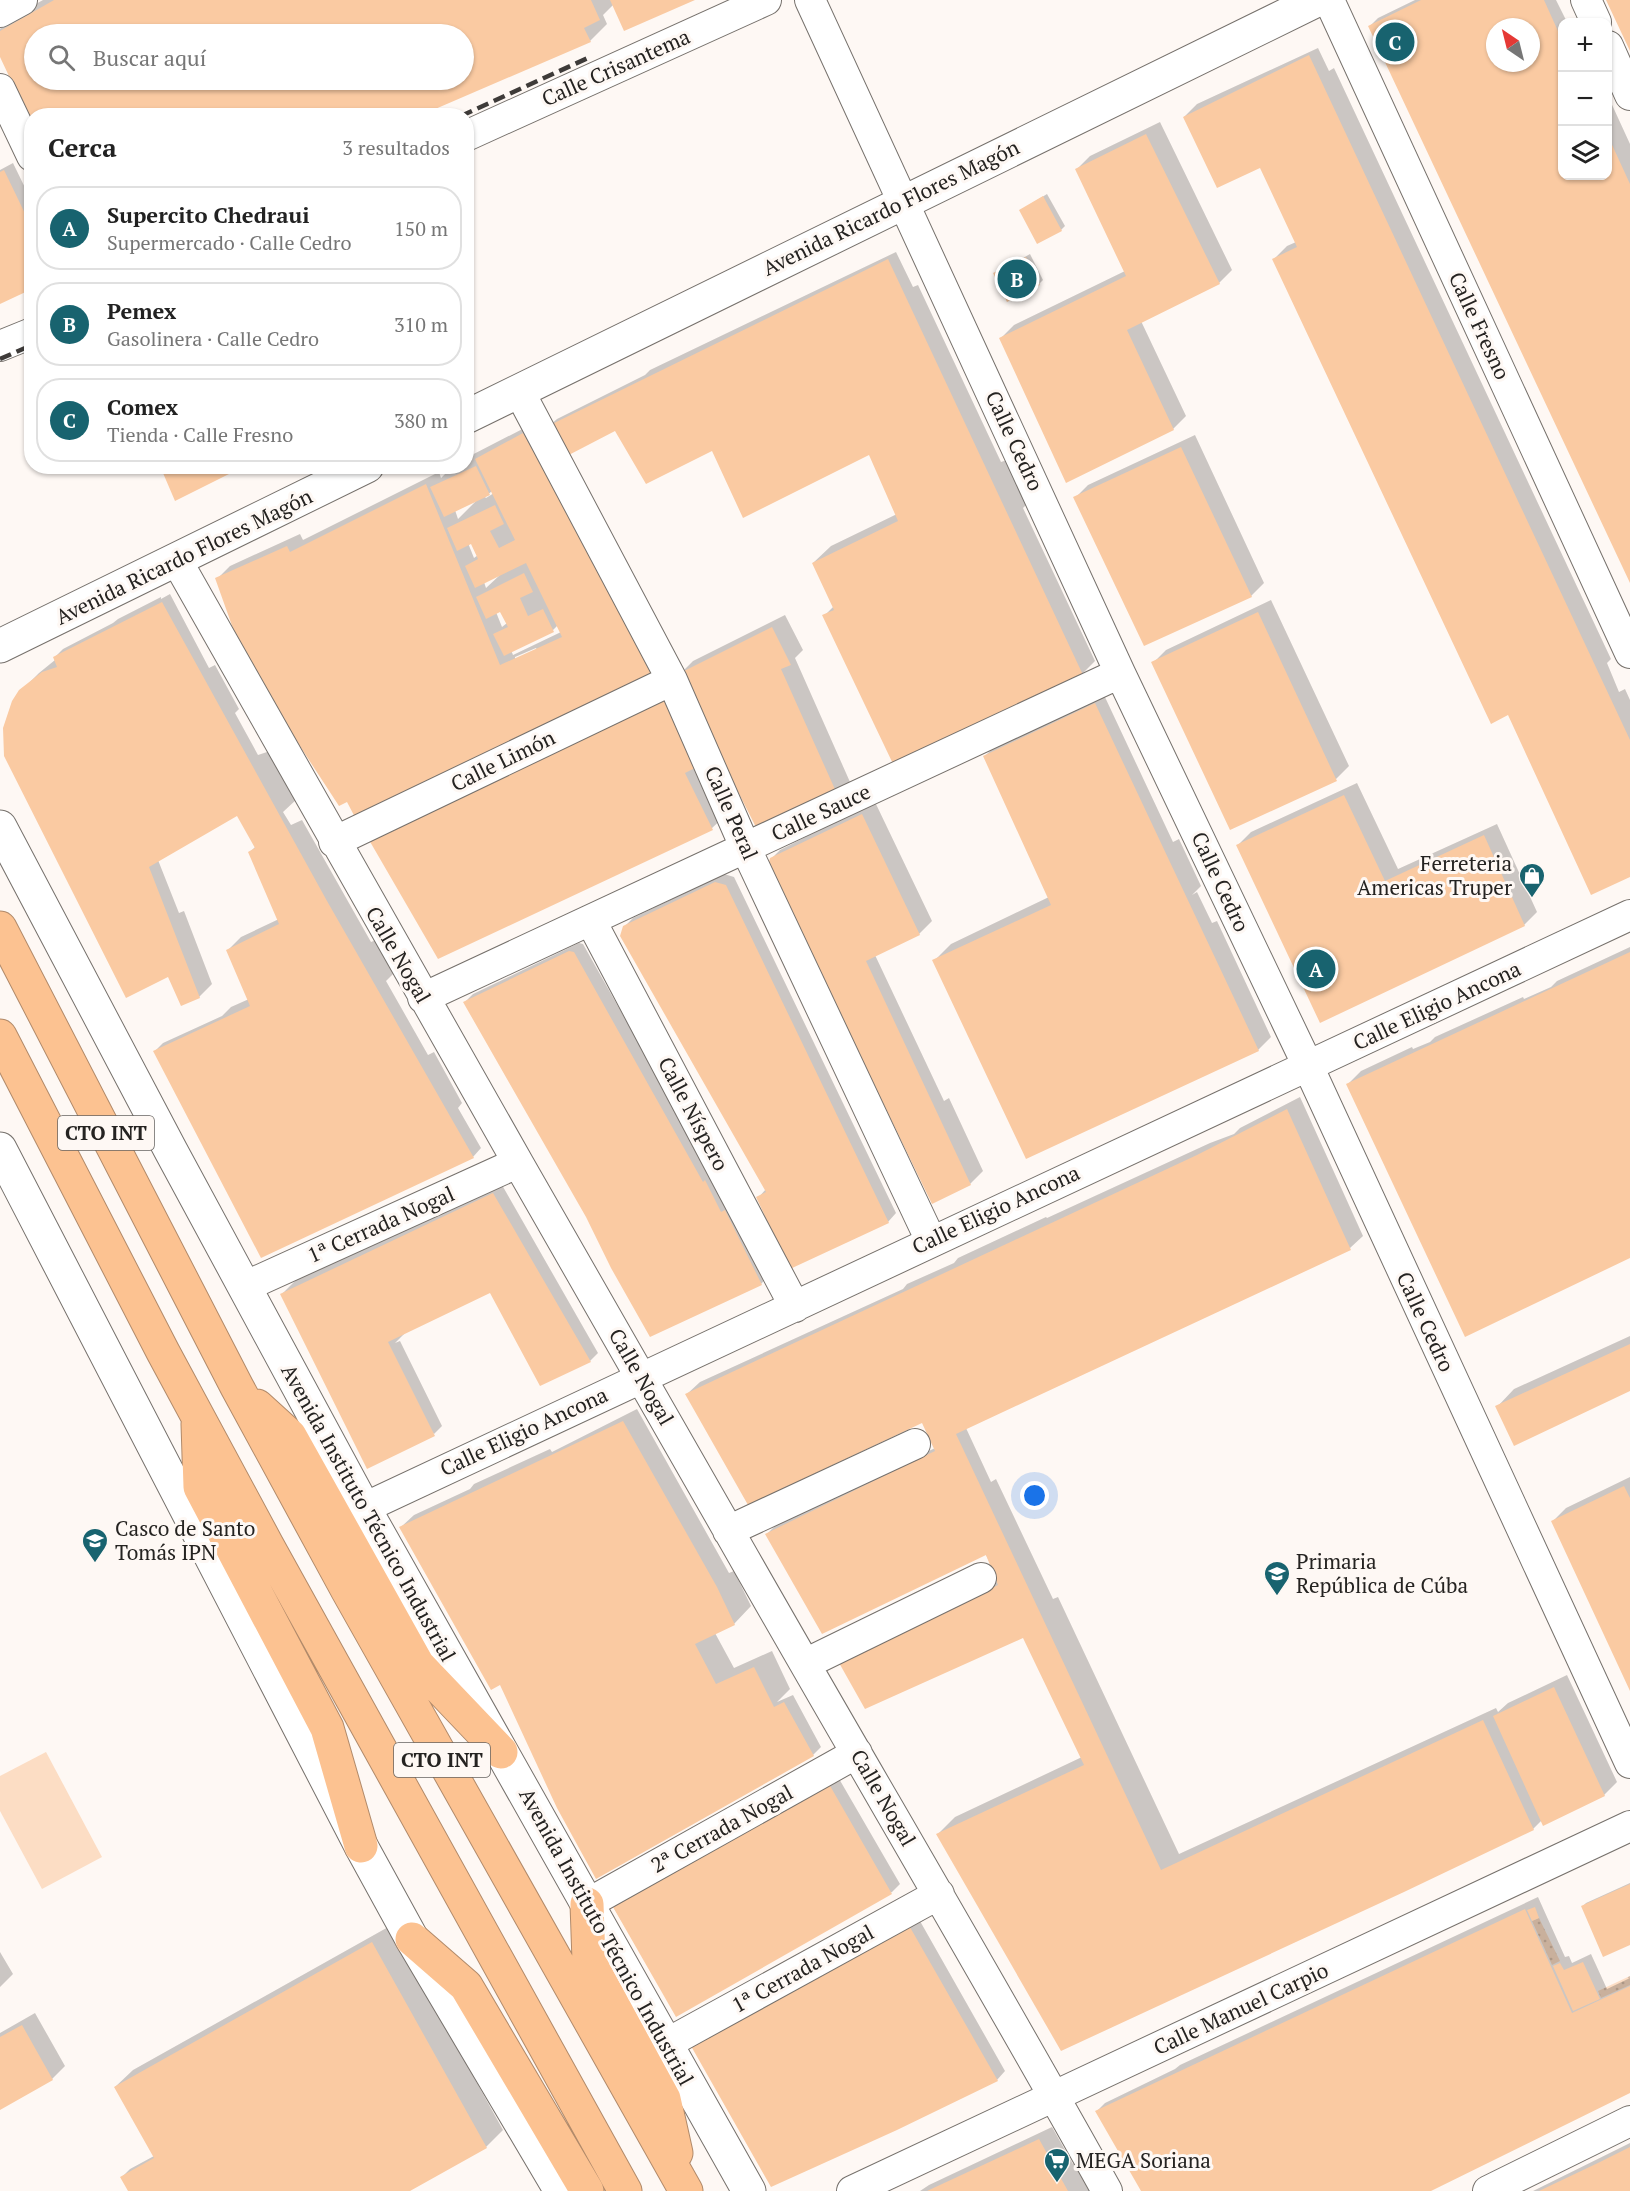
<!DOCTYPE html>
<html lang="es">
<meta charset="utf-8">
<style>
body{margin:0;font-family:"PT Serif",serif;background:#f6f6f6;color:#222}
.controls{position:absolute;right:18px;top:18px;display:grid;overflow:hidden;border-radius:12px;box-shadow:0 2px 4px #0004}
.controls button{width:54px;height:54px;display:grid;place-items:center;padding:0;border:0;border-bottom:2px solid #e0e0e0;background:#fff;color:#222;font:30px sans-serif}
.compass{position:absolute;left:1486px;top:18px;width:54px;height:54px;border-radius:50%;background:#fff;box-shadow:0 2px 4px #0004;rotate:325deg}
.you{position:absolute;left:1035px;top:1496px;width:21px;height:21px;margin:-15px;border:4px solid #fff;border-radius:50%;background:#1a73e8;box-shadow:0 0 0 9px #1a73e833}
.badge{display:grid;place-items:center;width:39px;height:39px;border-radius:50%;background:#18636f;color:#fff;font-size:20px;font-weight:700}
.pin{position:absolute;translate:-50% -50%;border:3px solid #fff;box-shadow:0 2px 6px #0006}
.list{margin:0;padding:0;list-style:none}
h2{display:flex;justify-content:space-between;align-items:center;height:78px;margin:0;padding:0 24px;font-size:26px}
h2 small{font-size:20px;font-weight:400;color:#767676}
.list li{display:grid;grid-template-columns:39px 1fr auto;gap:18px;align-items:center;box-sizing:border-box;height:84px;margin:0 12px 12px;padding:0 12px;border:2px solid #e0e0e0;border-radius:24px}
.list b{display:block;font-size:22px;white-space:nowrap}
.list p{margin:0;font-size:20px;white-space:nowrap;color:#767676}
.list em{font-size:20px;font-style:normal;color:#767676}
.icon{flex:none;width:33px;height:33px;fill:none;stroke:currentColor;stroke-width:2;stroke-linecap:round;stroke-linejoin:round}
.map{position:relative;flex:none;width:1630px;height:2191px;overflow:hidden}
.search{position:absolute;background:#fff;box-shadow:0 2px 4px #0004;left:24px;top:24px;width:450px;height:66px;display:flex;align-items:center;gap:15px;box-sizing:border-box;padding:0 21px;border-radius:33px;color:#767676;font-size:22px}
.panel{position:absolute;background:#fff;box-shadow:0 2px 4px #0004;left:24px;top:108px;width:450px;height:366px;border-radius:24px}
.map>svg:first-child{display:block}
</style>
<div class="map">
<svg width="1630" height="2191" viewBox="0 0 1630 2191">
<defs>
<pattern id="garden-dots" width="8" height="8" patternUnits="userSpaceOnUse" patternTransform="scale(1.5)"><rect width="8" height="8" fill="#fcddc4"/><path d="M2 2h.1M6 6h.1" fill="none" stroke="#d8bda8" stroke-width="1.8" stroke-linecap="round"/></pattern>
</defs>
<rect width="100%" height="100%" fill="#fef8f4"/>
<path fill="#fcddc4" d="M 46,1752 L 102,1857 L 42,1889 L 0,1811 L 0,1776 Z"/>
<path fill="url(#garden-dots)" d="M 1539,1918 L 1560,1961 L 1552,1965 L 1532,1921 Z
M 1630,1976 L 1630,1985 L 1601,1998 L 1598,1991 Z"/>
<path fill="#0003" fill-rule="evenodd" d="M 43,0 L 691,0 L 614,4 L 603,15 L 607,24 L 590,41 L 415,116 L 32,116 L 0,53 L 0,29 L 9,19 ZM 34,34 L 464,34 L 464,80 L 34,80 Z
M 1415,0 L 1556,0 L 1567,22 L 1562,22 L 1562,176 L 1608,176 L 1608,96 L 1630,144 L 1630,580 L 1370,26 L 1378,18 ZM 1495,27 L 1531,27 L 1531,63 L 1495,63 Z
M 1318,48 L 1329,71 L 1334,68 L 1611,659 L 1607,663 L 1619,692 L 1625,689 L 1630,700 L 1630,875 L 1509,714 L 1274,259 L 1287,246 L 1296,242 L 1260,166 L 1184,117 L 1197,104 Z
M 1160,122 L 1232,270 L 1219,283 L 1141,321 L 1186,416 L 1173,429 L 1001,338 L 1014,325 L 1125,271 L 1077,169 L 1090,156 Z
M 13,163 L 32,202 L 32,287 L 0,302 L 0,170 Z
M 1047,194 L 1065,226 L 1061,230 L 1021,210 Z
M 896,252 L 913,287 L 918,285 L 1001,462 L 1007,460 L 1027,504 L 1023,508 L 1095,661 L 1082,674 L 824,616 L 834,606 L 813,563 L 831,546 L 897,514 L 870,453 L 713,449 L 616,429 L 548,427 L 557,419 L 645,375 L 650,370 Z
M 1030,254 L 1043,280 L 1039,284 L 995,274 Z
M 536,422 L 667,669 L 560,728 L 217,579 L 230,566 L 300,534 L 303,540 L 439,472 L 441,478 L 453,466 L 466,466 L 466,458 ZM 492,491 L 494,493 L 486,498 L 485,497 ZM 477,500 L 458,519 L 455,510 ZM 472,542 L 478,555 L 474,558 L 468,543 ZM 501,574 L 486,588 L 484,582 ZM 501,610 L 507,623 L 502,627 L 496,612 ZM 558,625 L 561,632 L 513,655 L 511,650 L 553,630 ZM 536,648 L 537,650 L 515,660 L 515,657 Z
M 1195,435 L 1264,583 L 1251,596 L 1075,498 L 1088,485 Z
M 170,594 L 209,668 L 215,665 L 239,709 L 235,713 L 258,755 L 270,751 L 297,799 L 283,812 L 291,825 L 302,820 L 371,942 L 376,940 L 395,972 L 386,981 L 428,1055 L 434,1052 L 462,1103 L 458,1108 L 481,1148 L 473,1157 L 155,1051 L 163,1043 L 222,1016 L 231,1007 L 249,999 L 228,950 L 241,937 L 279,919 L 250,852 L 256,846 L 237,814 L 158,860 L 179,913 L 184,911 L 212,984 L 199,997 L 169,975 L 126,996 L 5,755 L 21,691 L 39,673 L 55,660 L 55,657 L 63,649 L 113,623 L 118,619 L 161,597 L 161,599 Z
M 1271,600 L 1349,766 L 1336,779 L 1230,828 L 1153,663 L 1166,650 Z
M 785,615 L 803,650 L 795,658 L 850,782 L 837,795 L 680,674 L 693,661 Z
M 676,684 L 725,816 L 712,828 L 583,889 Z
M 1104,695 L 1173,842 L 1179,839 L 1201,886 L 1192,895 L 1197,892 L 1212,923 L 1217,921 L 1271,1037 L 1258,1050 L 934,961 L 951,944 L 1049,897 L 985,756 L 993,748 Z
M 1357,783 L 1398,869 L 1497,824 L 1537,912 L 1524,925 L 1238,845 L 1251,832 Z
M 875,802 L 932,921 L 919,934 L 875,955 L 944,1101 L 949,1098 L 983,1171 L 970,1184 L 771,859 L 780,850 Z
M 724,874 L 734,877 L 896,1213 L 888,1222 L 758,1198 L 766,1189 L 624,927 L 633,918 Z
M 579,943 L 583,944 L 769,1275 L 761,1284 L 587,1216 L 465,1002 L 473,994 Z
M 1630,947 L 1630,1256 L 1348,1084 L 1361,1071 L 1412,1047 L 1413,1049 L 1430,1042 L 1435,1037 L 1523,997 L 1524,999 L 1551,987 L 1557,981 Z
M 1300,1097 L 1363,1236 L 1350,1248 L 966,1428 L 991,1482 L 996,1479 L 1053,1599 L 1058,1597 L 1179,1854 L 1496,1708 L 1498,1712 L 1508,1703 L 1567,1675 L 1617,1782 L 1604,1795 L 1542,1820 L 1533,1829 L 1193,1988 L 938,1834 L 955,1817 L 1082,1757 L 1024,1635 L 848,1653 L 999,1581 L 985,1553 L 767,1534 L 775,1526 L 935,1448 L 923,1421 L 687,1394 L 700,1382 L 903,1289 L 907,1284 L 954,1263 L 958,1258 L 1046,1217 L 1047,1218 L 1210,1143 L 1234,1134 L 1240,1128 Z
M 502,1185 L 598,1353 L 590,1361 L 489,1291 L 406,1332 L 395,1343 L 400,1341 L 442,1426 L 434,1434 L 282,1294 L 299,1277 Z
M 1630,1336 L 1630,1390 L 1497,1407 L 1514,1389 Z
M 637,1409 L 729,1573 L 734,1571 L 751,1606 L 734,1624 L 715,1633 L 734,1668 L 772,1651 L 790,1689 L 777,1702 L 793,1695 L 821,1747 L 813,1755 L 501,1683 L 401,1527 L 414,1515 L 470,1489 L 474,1484 L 550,1449 L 552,1452 Z
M 1630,1477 L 1630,1687 L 1553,1521 L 1566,1508 Z
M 838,1777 L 900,1884 L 892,1892 L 677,2015 L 614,1908 L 623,1899 Z
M 1630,1883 L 1630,1943 L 1583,1906 L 1586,1903 Z
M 1538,1897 L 1565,1957 L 1569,1956 L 1572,1963 L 1591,1954 L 1607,1989 L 1630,1978 L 1630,2091 L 1427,2191 L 1143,2191 L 1097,2111 L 1105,2103 L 1175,2069 L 1180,2065 Z
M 916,1914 L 1005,2071 L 997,2080 L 896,2129 L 693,2046 Z
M 390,1926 L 503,2130 L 486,2147 L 407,2191 L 129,2191 L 122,2177 L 130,2169 L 154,2156 L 115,2087 L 133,2070 Z
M 0,1952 L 13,1974 L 0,1987 Z
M 35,2013 L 65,2066 L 52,2079 L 0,2109 L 0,2033 Z
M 1052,2127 L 1073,2164 L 1078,2161 L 1095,2191 L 920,2191 L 929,2185 Z
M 1630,2143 L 1630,2191 L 1533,2191 Z"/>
<path fill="#facaa2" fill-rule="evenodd" d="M 54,0 L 591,0 L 600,20 L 584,28 L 591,42 L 419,116 L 32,116 L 32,125 L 0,57 L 0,31 ZM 34,34 L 464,34 L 464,80 L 34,80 Z
M 610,0 L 695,0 L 624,31 Z
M 1421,0 L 1544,0 L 1562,40 L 1562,176 L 1608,176 L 1608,136 L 1630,184 L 1630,583 L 1368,26 ZM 1495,27 L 1531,27 L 1531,63 L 1495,63 Z
M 1606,0 L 1630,0 L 1630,51 Z
M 1309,55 L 1630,740 L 1630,877 L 1591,895 L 1508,715 L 1491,724 L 1272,259 L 1297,247 L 1260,168 L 1217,188 L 1183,117 Z
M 1146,134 L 1220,284 L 1127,330 L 1174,430 L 1066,483 L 999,338 L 1126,276 L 1075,169 Z
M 4,170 L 32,228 L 32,289 L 0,304 L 0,172 Z
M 1043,196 L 1062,231 L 1037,244 L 1019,210 Z
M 1026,257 L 1040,285 L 1007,302 L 993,273 Z
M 888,259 L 1083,675 L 895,768 L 822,615 L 834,610 L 812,563 L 898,521 L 869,455 L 743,518 L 712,451 L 646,484 L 615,431 L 563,458 L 546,427 Z
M 523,433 L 621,611 L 655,683 L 358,823 L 347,802 L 339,806 L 245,662 L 215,578 L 287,546 L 290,552 L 426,484 L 500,665 L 562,637 L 526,563 L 475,588 L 465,566 L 478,559 L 471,544 L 457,551 L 447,528 L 495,505 L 504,524 L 490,531 L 499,548 L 515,540 L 475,459 Z
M 1181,447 L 1252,597 L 1144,646 L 1073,497 Z
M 160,466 L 245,466 L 175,501 Z
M 476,466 L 490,495 L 444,517 L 430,487 Z
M 524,573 L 533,592 L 520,598 L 528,616 L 543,609 L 554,632 L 504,656 L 493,634 L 508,627 L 500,612 L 486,619 L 476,597 Z
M 162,602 L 327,901 L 474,1158 L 261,1258 L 153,1051 L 250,1006 L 226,950 L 279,924 L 248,852 L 255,848 L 237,816 L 149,867 L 200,998 L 181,1006 L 168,977 L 126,998 L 4,756 L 3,728 L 12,701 L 19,690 L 42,672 L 57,667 L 53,657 Z
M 1258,612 L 1337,781 L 1230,830 L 1151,662 Z
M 772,627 L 791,665 L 781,669 L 838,796 L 760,835 L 678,674 Z
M 663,696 L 699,766 L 685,773 L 713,830 L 438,959 L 365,833 Z
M 1095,703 L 1259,1051 L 1026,1159 L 932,960 L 1051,905 L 983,756 Z
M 1344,795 L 1385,881 L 1484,835 L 1525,926 L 1320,1023 L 1236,845 Z
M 862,814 L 920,935 L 866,961 L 971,1185 L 932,1204 L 768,866 L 770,858 Z
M 715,882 L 726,885 L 889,1223 L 790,1269 L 756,1197 L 766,1192 L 620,936 L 623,926 Z
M 569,951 L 574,952 L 703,1182 L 705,1180 L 721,1212 L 725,1210 L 762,1285 L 650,1337 L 611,1268 L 586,1217 L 463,1002 Z
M 1630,952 L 1630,1258 L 1465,1337 L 1346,1084 Z
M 1287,1109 L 1351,1250 L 956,1434 L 1161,1870 L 1483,1720 L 1534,1830 L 1404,1892 L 1061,2051 L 936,1834 L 1084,1765 L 1023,1638 L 865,1709 L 838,1661 L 998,1585 L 986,1555 L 822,1634 L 765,1534 L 935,1451 L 922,1423 L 748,1505 L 685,1394 L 1197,1155 Z
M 493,1193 L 591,1362 L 540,1386 L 490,1293 L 388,1342 L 435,1436 L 367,1469 L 280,1294 Z
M 1630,1344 L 1630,1391 L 1514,1446 L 1495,1406 Z
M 623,1421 L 717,1587 L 735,1625 L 695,1644 L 716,1684 L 754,1667 L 774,1707 L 784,1702 L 814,1756 L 596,1879 L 557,1808 L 500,1685 L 491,1690 L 399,1527 Z
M 1624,1486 L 1630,1498 L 1630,1691 L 1551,1521 Z
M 1554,1687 L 1605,1796 L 1543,1826 L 1493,1716 Z
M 829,1784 L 892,1894 L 676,2017 L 613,1907 Z
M 1630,1884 L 1630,1945 L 1603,1957 L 1581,1906 Z
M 1535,1907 L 1539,1918 L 1532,1921 L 1527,1910 Z
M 1525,1909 L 1572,2013 L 1630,1986 L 1630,2093 L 1431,2191 L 1141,2191 L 1095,2111 Z
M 907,1922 L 998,2081 L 897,2130 L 771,2187 L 691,2046 Z
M 372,1942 L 487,2148 L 410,2191 L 128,2191 L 120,2177 L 154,2158 L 114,2087 Z
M 1583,1962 L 1600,1999 L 1573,2011 L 1553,1966 L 1560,1963 L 1564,1970 Z
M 22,2025 L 53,2080 L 0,2110 L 0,2037 Z
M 1039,2139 L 1068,2191 L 927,2191 Z
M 1630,2147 L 1630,2191 L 1539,2191 L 1600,2162 Z"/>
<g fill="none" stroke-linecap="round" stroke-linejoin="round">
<defs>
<path id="street" d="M 810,0 L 1120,673 L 1308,1066 L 1630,1763
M 1329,0 L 1630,653
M 1586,0 L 1596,22
M 0,12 L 22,0
M 1608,46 L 1630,95
M 0,89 L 32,156
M 466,136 L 766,0
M 0,346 L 32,333
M 519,391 L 672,680 L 746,849 L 931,1241
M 177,561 C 358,885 543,1206 727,1528 C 853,1750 983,1968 1107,2191
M 334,842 L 672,680
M 591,921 L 795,1307
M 423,998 L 1120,673
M 244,1287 L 517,1163
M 364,1508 C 785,1309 1208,1113 1630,915
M 728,1531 L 915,1444
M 805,1664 L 981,1578
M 587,1904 L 857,1753
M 666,2044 L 939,1894
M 852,2191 L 1630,1826
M 1488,2191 L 1630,2121"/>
<path id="secondary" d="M 466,417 L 1317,0
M 0,646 L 367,466
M 0,827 L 171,1151 L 364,1508 L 749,2191
M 0,1149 L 361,1846 L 412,1939 L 561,2191"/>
<path id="highway" d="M 0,928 L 237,1387 L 348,1591 L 686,2191
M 0,1036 L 163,1352 L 267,1545 L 625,2191
M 257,1406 L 290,1436 L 418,1665 L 501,1752
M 198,1424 L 200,1487 L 327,1728 L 361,1846
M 587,1904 L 589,1961 L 664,2099 L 676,2153
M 412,1939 L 466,1986 L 587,2191"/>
</defs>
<use href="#street" stroke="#76716c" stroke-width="32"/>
<use href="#secondary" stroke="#76716c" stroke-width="35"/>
<use href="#highway" stroke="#b18a6a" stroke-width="35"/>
<use href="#street" stroke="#fff" stroke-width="30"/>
<use href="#secondary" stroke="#fff" stroke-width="33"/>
<use href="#highway" stroke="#fcc291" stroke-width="33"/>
<path stroke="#3e3b39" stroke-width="4.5" stroke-dasharray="12 6" stroke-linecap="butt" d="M 461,116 L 590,57
M 0,359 L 32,345"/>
</g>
<defs>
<symbol id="shop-pin" viewBox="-11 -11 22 30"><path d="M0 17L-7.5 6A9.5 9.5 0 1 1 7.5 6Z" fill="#18636f" stroke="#fef8f4"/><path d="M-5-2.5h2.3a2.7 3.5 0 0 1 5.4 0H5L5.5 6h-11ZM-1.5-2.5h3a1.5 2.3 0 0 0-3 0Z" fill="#fff"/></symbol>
<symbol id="university-pin" viewBox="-11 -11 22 30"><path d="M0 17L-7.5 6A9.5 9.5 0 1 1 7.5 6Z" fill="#18636f" stroke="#fef8f4"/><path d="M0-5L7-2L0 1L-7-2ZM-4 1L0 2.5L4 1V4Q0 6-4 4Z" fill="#fff"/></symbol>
<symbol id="school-pin" viewBox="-11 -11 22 30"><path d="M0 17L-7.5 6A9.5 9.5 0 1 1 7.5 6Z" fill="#18636f" stroke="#fef8f4"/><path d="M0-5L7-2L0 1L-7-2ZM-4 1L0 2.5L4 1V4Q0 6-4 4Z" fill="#fff"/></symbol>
<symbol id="supermarket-pin" viewBox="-11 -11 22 30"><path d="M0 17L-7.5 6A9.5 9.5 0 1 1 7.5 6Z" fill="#18636f" stroke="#fef8f4"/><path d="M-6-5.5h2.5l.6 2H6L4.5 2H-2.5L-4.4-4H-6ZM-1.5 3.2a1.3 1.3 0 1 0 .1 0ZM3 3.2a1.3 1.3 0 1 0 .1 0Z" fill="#fff"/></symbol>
</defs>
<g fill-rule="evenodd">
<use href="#shop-pin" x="1517" y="861" width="30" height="40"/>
<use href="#university-pin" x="80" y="1526" width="30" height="40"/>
<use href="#school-pin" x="1262" y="1559" width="30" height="40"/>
<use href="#supermarket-pin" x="1042" y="2146" width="30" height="40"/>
</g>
<g text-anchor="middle" stroke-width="6" stroke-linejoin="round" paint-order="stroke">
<g fill="#fef8f4" stroke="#666360" stroke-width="1.5">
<rect x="58" y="1116" width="96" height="34" rx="4.5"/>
<rect x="394" y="1743" width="96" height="34" rx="4.5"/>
</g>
<g font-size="20" font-weight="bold" fill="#252321">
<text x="106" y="1140">CTO INT</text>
<text x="442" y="1767">CTO INT</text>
</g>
<g font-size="21" fill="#252321" stroke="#fef8f4">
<text transform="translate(616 68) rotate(-24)" y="7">Calle Crisantema</text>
<text transform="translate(891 208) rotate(-26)" y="7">Avenida Ricardo Flores Magón</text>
<text transform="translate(1479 326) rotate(65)" y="7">Calle Fresno</text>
<text transform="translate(1014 441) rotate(65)" y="7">Calle Cedro</text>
<text transform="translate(184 557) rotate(-26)" y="7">Avenida Ricardo Flores Magón</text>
<text transform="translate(503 761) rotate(-26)" y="7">Calle Limón</text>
<text transform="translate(731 813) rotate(66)" y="7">Calle Peral</text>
<text transform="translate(821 813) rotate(-25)" y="7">Calle Sauce</text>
<text transform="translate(1220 882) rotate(65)" y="7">Calle Cedro</text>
<text transform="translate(398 955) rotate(60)" y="7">Calle Nogal</text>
<text transform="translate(1437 1006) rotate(-25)" y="7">Calle Eligio Ancona</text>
<text transform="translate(693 1114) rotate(62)" y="7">Calle Níspero</text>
<text transform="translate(996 1210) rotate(-25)" y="7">Calle Eligio Ancona</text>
<text transform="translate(381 1225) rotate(-24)" y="7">1ª Cerrada Nogal</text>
<text transform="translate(1425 1322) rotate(65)" y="7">Calle Cedro</text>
<text transform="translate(641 1377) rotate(60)" y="7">Calle Nogal</text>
<text transform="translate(524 1432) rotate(-25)" y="7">Calle Eligio Ancona</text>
<text transform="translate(368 1513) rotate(61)" y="7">Avenida Instituto Técnico Industrial</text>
<text transform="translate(883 1798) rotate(60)" y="7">Calle Nogal</text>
<text transform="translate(722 1829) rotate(-29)" y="7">2ª Cerrada Nogal</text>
<text transform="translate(606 1937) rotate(61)" y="7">Avenida Instituto Técnico Industrial</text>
<text transform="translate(803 1969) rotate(-29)" y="7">1ª Cerrada Nogal</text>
<text transform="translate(1241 2009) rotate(-25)" y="7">Calle Manuel Carpio</text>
</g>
<g font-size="21" fill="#252321" stroke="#fef8f4" text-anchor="start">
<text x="1512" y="871" text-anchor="end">Ferreteria<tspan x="1512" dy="24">Americas Truper</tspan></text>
<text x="115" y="1536">Casco de Santo<tspan x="115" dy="24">Tomás IPN</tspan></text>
<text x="1296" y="1569">Primaria<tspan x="1296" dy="24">República de Cúba</tspan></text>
<text x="1076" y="2168">MEGA Soriana</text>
</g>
</g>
</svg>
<div class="controls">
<button>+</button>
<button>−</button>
<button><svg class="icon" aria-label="layers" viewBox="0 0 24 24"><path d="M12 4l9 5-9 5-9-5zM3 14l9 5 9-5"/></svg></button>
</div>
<svg class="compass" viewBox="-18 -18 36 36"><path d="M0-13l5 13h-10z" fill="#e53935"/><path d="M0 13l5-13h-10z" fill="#767676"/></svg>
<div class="you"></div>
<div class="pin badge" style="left:1316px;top:969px">A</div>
<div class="pin badge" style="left:1017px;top:279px">B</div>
<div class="pin badge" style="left:1395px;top:42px">C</div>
<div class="search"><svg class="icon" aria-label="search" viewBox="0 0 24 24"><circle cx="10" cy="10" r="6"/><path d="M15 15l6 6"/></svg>Buscar aquí</div>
<section class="panel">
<h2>Cerca<small>3 resultados</small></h2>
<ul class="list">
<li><span class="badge">A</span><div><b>Supercito Chedraui</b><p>Supermercado · Calle Cedro</p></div><em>150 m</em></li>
<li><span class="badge">B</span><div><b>Pemex</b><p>Gasolinera · Calle Cedro</p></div><em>310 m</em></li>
<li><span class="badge">C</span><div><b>Comex</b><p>Tienda · Calle Fresno</p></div><em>380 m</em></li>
</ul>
</section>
</div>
